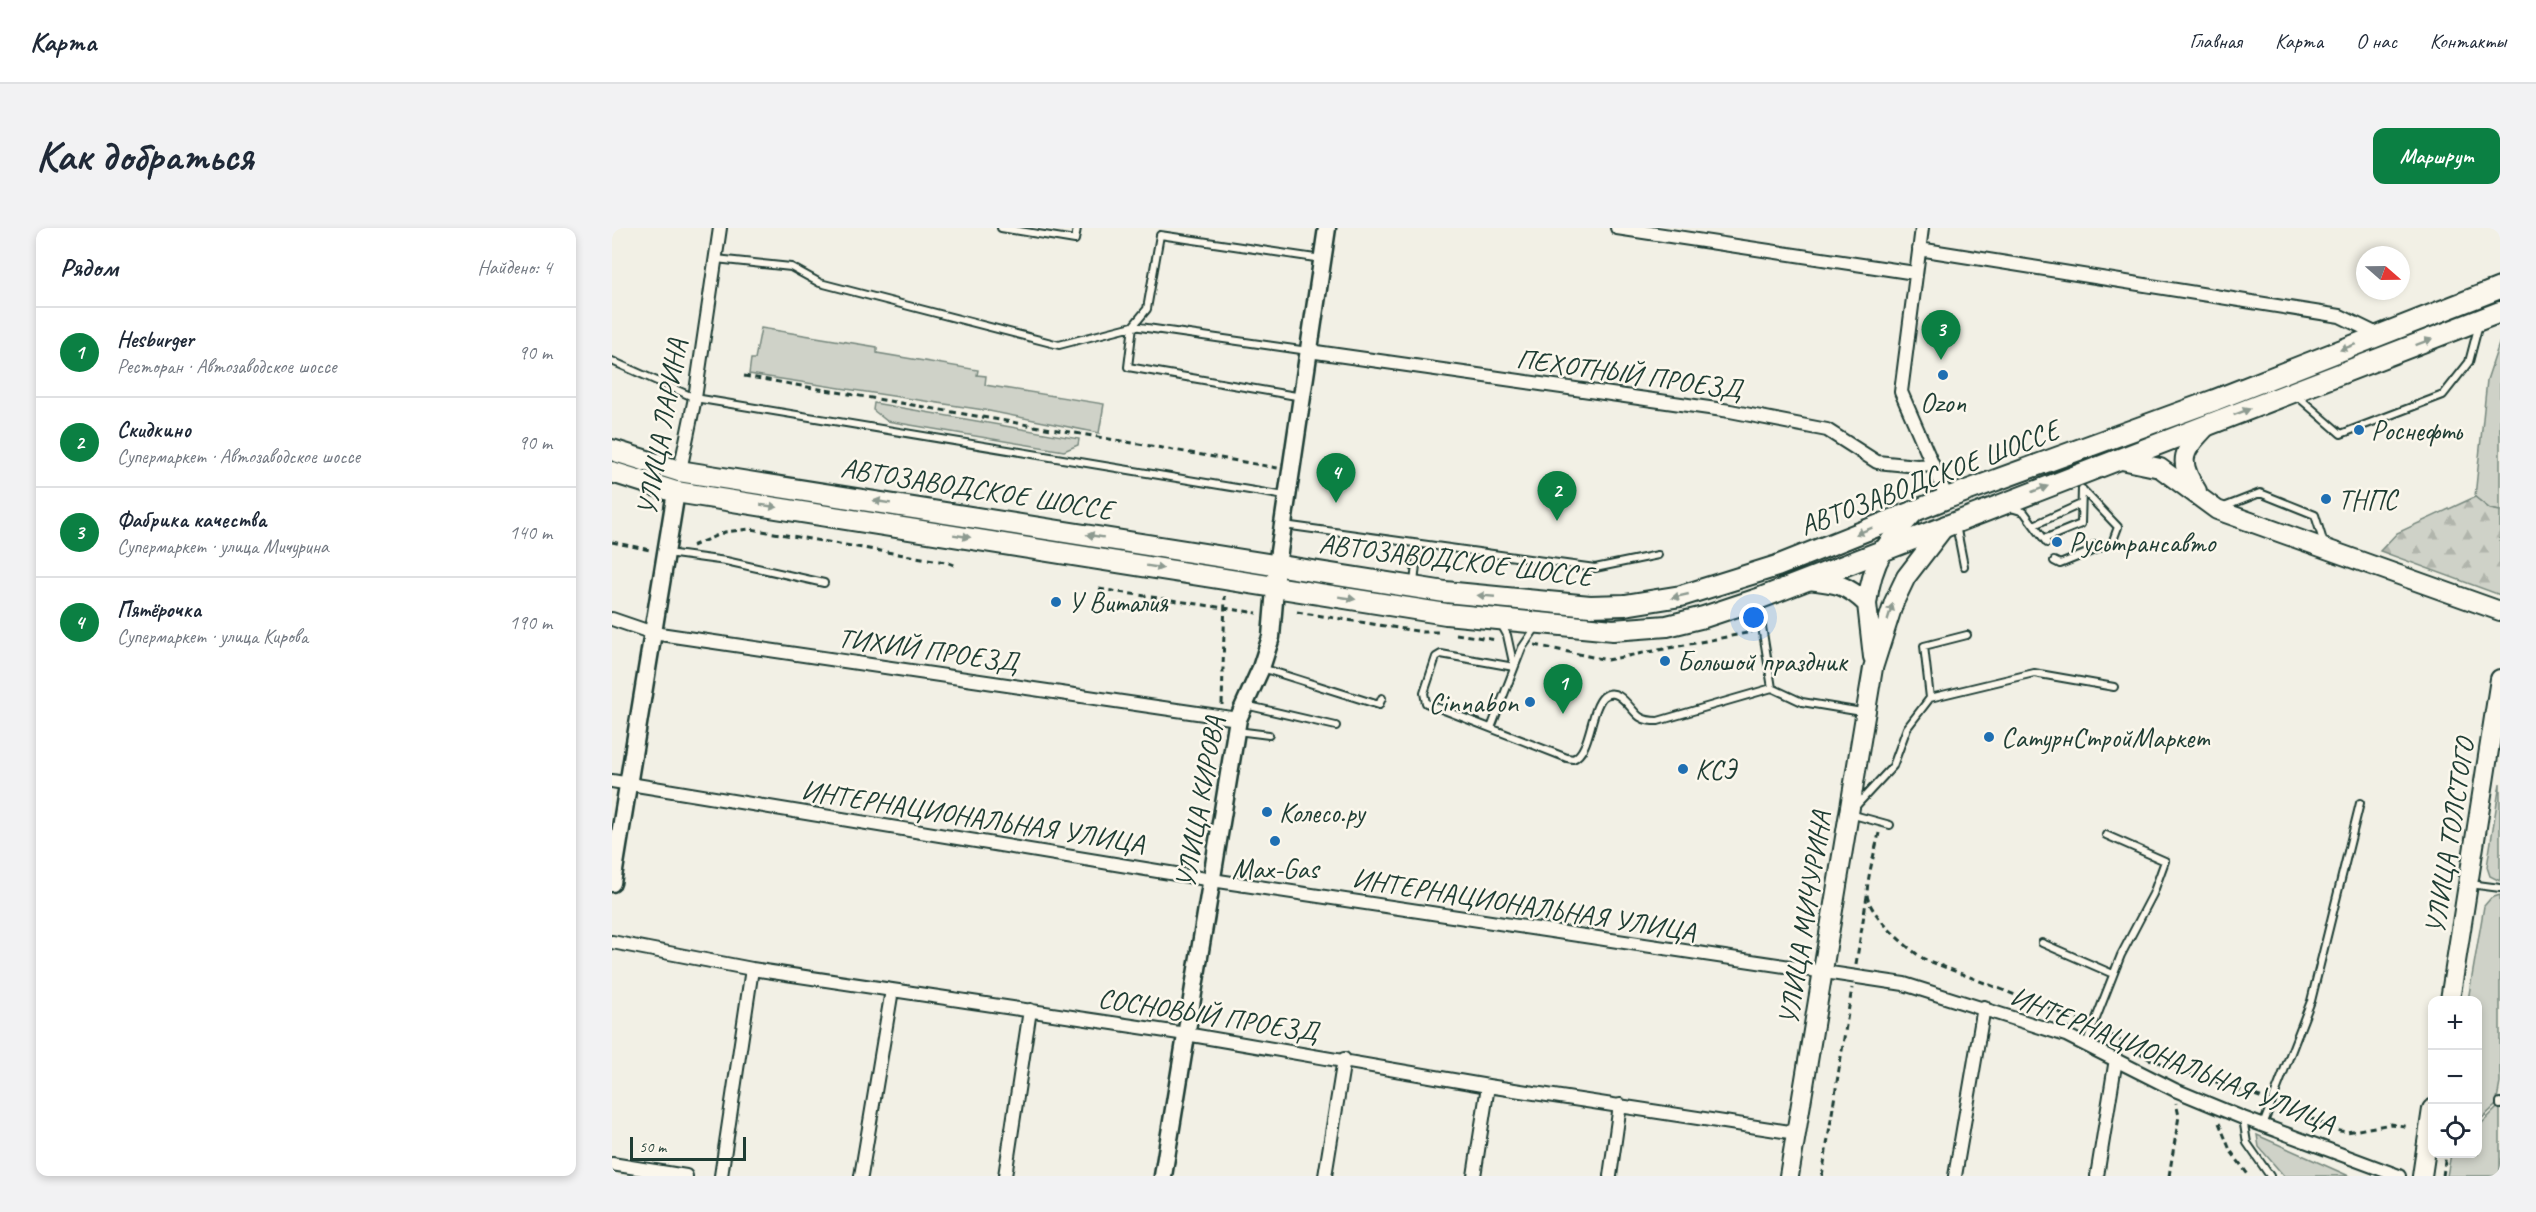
<!DOCTYPE html>
<html lang="ru">
<meta charset="utf-8">
<style>
body{margin:0;font-family:Caveat,sans-serif;background:#f2f2f3;color:#1f2937}
.controls{position:absolute;right:18px;bottom:18px;display:grid;overflow:hidden;border-radius:12px;box-shadow:0 3px 9px #0003}
.controls button{width:54px;height:54px;display:grid;place-items:center;padding:0;border:0;border-bottom:2px solid #e0e1e3;background:#fff;color:#1f2937;font:30px sans-serif}
.compass{position:absolute;left:1744px;top:18px;width:54px;height:54px;border-radius:50%;background:#fff;box-shadow:0 3px 9px #0003;rotate:110deg}
.scale{position:absolute;left:18px;bottom:15px;width:116px;box-sizing:border-box;padding-left:6px;border:3px solid #1f3d34;border-top:0;font-size:16px;line-height:21px;white-space:nowrap;color:#1f3d34;-webkit-text-stroke:4px #fbf7ec;paint-order:stroke}
.you{position:absolute;left:1142px;top:390px;width:21px;height:21px;margin:-15px;border:4px solid #fff;border-radius:50%;background:#1a73e8;box-shadow:0 0 0 9px #1a73e833}
.badge{display:grid;place-items:center;width:39px;height:39px;border-radius:50%;background:#0b8043;color:#fff;font-size:20px;font-weight:700}
.pin{position:absolute;translate:-50% -50px;filter:drop-shadow(0 2px 3px #0008)}
.pin::after{content:'';position:absolute;top:32px;width:21px;height:18px;background:inherit;clip-path:polygon(0 0,100% 0,50% 100%)}
.list{margin:0;padding:0;list-style:none}
h2{display:flex;justify-content:space-between;align-items:center;height:78px;margin:0;padding:0 24px;font-size:26px}
h2 small{font-size:20px;font-weight:400;color:#747a83}
.list li{display:grid;grid-template-columns:39px 1fr auto;gap:18px;align-items:center;box-sizing:border-box;height:90px;padding:0 24px;border-top:2px solid #e0e1e3}
.list b{display:block;font-size:22px;white-space:nowrap}
.list p{margin:0;font-size:20px;white-space:nowrap;color:#747a83}
.list em{font-size:20px;font-style:normal;color:#747a83}
.icon{flex:none;width:33px;height:33px;fill:none;stroke:currentColor;stroke-width:2;stroke-linecap:round;stroke-linejoin:round}
.map{position:relative;flex:none;width:1888px;height:948px;overflow:hidden;border-radius:12px}
header{display:flex;align-items:center;gap:36px;box-sizing:border-box;height:84px;padding:0 30px;background:#fff;border-bottom:2px solid #e0e1e3}
header strong{font-size:28px}
nav{display:flex;gap:33px;margin-inline-start:auto;font-size:21px}
.intro{display:flex;align-items:center;justify-content:space-between;box-sizing:border-box;height:144px;padding:0 36px}
h1{margin:0;font-size:42px}
.button{padding:15px 27px;border-radius:12px;background:#0b8043;color:#fff;font-size:21px;font-weight:700}
main{display:flex;gap:36px;padding:0 36px}
aside{flex:1;background:#fff;border-radius:12px;box-shadow:0 3px 9px #0003}
.map>svg:first-child{display:block}
</style>
<header>
<strong>Карта</strong>
<nav><a>Главная</a><a>Карта</a><a>О нас</a><a>Контакты</a></nav>
</header>
<div class="intro"><h1>Как добраться</h1><a class="button">Маршрут</a></div>
<main>
<aside>
<h2>Рядом<small>Найдено: 4</small></h2>
<ul class="list">
<li><span class="badge">1</span><div><b>Hesburger</b><p>Ресторан · Автозаводское шоссе</p></div><em>90 m</em></li>
<li><span class="badge">2</span><div><b>Скидкино</b><p>Супермаркет · Автозаводское шоссе</p></div><em>90 m</em></li>
<li><span class="badge">3</span><div><b>Фабрика качества</b><p>Супермаркет · улица Мичурина</p></div><em>140 m</em></li>
<li><span class="badge">4</span><div><b>Пятёрочка</b><p>Супермаркет · улица Кирова</p></div><em>190 m</em></li>
</ul>
</aside>
<div class="map">
<svg width="1888" height="948" viewBox="0 0 1888 948">
<defs>
<pattern id="forest-firs" width="22" height="20" patternUnits="userSpaceOnUse" patternTransform="scale(1.5)"><rect width="22" height="20" fill="#cfd2c8"/><path d="M5 1l3.5 6h-7zM16 11l3.5 6h-7z" fill="#b1b5ac"/></pattern>
</defs>
<rect width="100%" height="100%" fill="#f2f0e5"/>
<filter id="ink" filterUnits="userSpaceOnUse"><feTurbulence type="fractalNoise" baseFrequency=".0167" numOctaves="2"/><feDisplacementMap in="SourceGraphic" scale="12" xChannelSelector="R" yChannelSelector="G"/><feConvolveMatrix kernelMatrix="1 2 1 2 8 2 1 2 1" color-interpolation-filters="sRGB"/></filter>
<g filter="url(#ink)">
<path fill="#cfd2c8" stroke="#77887e" stroke-width="1.5" d="M 149,100 L 265,119 L 265,125 L 366,142 L 365,147 L 374,148 L 373,157 L 492,176 L 487,205 L 372,182 L 137,146 L 139,131 L 143,131 Z
M 1888,113 L 1888,283 L 1878,281 L 1863,269 L 1875,152 Z
M 262,175 L 467,211 L 466,217 L 452,223 L 275,193 L 261,182 Z
M 1888,555 L 1888,653 L 1878,648 L 1875,639 Z
M 1888,667 L 1888,855 L 1884,877 L 1866,894 L 1866,772 L 1856,772 L 1872,678 L 1879,670 Z
M 1885,880 L 1888,880 L 1888,948 L 1835,948 L 1839,926 L 1866,926 L 1866,899 Z
M 1645,907 L 1737,948 L 1672,948 L 1647,919 Z"/>
<path fill="url(#forest-firs)" stroke="#77887e" stroke-width="1.5" d="M 1863,269 L 1878,281 L 1888,283 L 1888,367 L 1768,323 L 1785,305 Z"/>
<g fill="none" stroke-linecap="round" stroke-linejoin="round">
<defs>
<path id="service" d="M 389,0 L 463,12 L 465,0
M 104,31 L 179,39 L 208,55 L 447,117 L 521,98 L 696,123
M 0,133 L 83,170 L 673,268
M 1684,167 L 1729,206 L 1831,167 L 1857,134 L 1867,96
M 690,169 L 516,139 L 521,98 L 535,81 L 548,7 L 710,31
M 1470,261 L 1506,299 L 1500,315 L 1480,323
M 1612,279 L 1648,265 L 1703,287 L 1712,316
M 1399,280 L 1412,284 L 1435,315
M 672,297 L 983,340 L 1046,327
M 1344,297 L 1352,338
M 1422,297 L 1469,276
M 1432,311 L 1469,296 L 1470,261
M 55,325 L 114,333 L 212,355
M 1442,333 L 1448,336 L 1480,323 L 1482,317
M 802,356 L 806,316
M 1146,374 L 1160,460
M 888,394 L 895,407 L 902,439
M 902,439 L 829,426 L 824,429 L 812,465 L 814,475 L 955,530 L 961,531 C 979,524 978,482 991,469 C 1006,456 1019,483 1028,489 C 1034,493 1040,493 1046,493 L 1160,460 L 1190,474 L 1250,484
M 650,440 L 767,477 L 770,470
M 1318,470 L 1312,418 L 1355,407
M 633,477 L 724,498
M 879,500 L 910,420 L 925,398
M 625,503 L 657,507
M 1243,579 L 1281,538 L 1295,500 L 1318,470 L 1422,445 L 1502,459
M 1238,586 L 1278,597
M 1858,656 L 1888,660
M 1430,715 L 1501,746
M 1474,816 L 1509,727 L 1541,666 L 1553,633 L 1494,607
M 1888,874 L 1888,877
M 1631,890 L 1635,915 L 1658,948
M 1651,897 L 1699,773 L 1748,575"/>
<path id="minor" d="M 1005,0 L 1303,45
M 1310,0 L 1289,164 L 1335,270
M 1307,21 L 1728,88 L 1767,107
M 697,123 L 1118,183 L 1215,202 L 1265,234 L 1305,238 L 1321,237
M 67,247 L 83,170 L 108,0
M 0,391 L 41,405 L 626,491
M 0,553 L 600,652 L 1292,756 L 1454,807 L 1563,862 L 1631,890 L 1787,948
M 0,714 L 140,741 L 574,806 L 876,858 L 1184,905
M 0,936 L 74,948
M 109,948 L 140,741
M 249,948 L 280,762
M 393,948 L 418,782
M 713,948 L 732,831
M 862,948 L 876,858
M 998,948 L 1008,877
M 1343,948 L 1372,779
M 1485,948 L 1504,831"/>
<path id="tertiary" d="M 0,655 L 64,264
M 551,948 L 626,491 L 649,440 L 659,409 L 665,337 L 715,0"/>
<path id="secondary" d="M 1505,231 L 1548,240 L 1605,282 L 1888,383
M 1585,263 C 1564,231 1571,223 1596,197
M 1196,352 C 1224,355 1234,356 1255,376 L 1261,429
M 1255,376 C 1260,331 1275,313 1306,281
M 1838,772 L 1888,451
M 1177,948 L 1261,440 L 1282,374 L 1294,349 L 1334,297
M 1810,948 L 1820,881"/>
<path id="primary" d="M 0,222 L 67,243 L 833,364 L 978,378 L 1013,377 L 1069,368 L 1165,338 L 1335,270 L 1603,172 L 1888,60
M 0,244 L 64,264 L 834,386 L 1001,402 L 1055,398 L 1092,389 L 1146,371 L 1888,84"/>
</defs>
<use href="#service" stroke="#1f3d34" stroke-width="10"/>
<use href="#minor" stroke="#1f3d34" stroke-width="16"/>
<use href="#tertiary" stroke="#1f3d34" stroke-width="21"/>
<use href="#secondary" stroke="#1f3d34" stroke-width="22"/>
<use href="#primary" stroke="#1f3d34" stroke-width="24"/>
<path stroke="#1f3d34" stroke-width="3" stroke-dasharray="6 4.5" stroke-linecap="butt" d="M 132,148 L 666,240
M 0,314 L 38,322
M 80,318 L 113,304 L 138,301 L 334,334 L 345,338
M 487,361 L 645,385
M 685,384 L 811,404 L 828,404
M 844,406 L 885,412
M 923,417 L 995,432 L 1140,404
M 610,477 L 613,368
M 1267,605 C 1263,624 1256,645 1255,665 C 1254,684 1297,722 1312,731 L 1472,794
M 1244,736 L 1255,668
M 1490,801 L 1537,831 L 1651,870
M 1668,877 L 1728,903 L 1735,904 L 1779,896 L 1798,899
M 1607,895 L 1618,922 L 1637,948
M 1210,948 L 1240,760
M 1557,948 L 1567,888 L 1564,875
M 1831,948 L 1834,926"/>
<use href="#service" stroke="#fbf7ec" stroke-width="6"/>
<use href="#minor" stroke="#fbf7ec" stroke-width="12"/>
<use href="#tertiary" stroke="#fbf7ec" stroke-width="16"/>
<use href="#secondary" stroke="#fbf7ec" stroke-width="18"/>
<use href="#primary" stroke="#fbf7ec" stroke-width="20"/>
</g>
<defs><path id="oneway-solid" d="M-6-.8H1V-3.2L6.5 0L1 3.2V.8H-6Z" transform="scale(1.5)"/></defs>
<g fill="#8d9a90">
<use href="#oneway-solid" transform="translate(1812 114) rotate(-21)"/>
<use href="#oneway-solid" transform="translate(1736 119) rotate(159)"/>
<use href="#oneway-solid" transform="translate(1630 184) rotate(-21)"/>
<use href="#oneway-solid" transform="translate(1428 261) rotate(-20)"/>
<use href="#oneway-solid" transform="translate(270 274) rotate(-171)"/>
<use href="#oneway-solid" transform="translate(157 278) rotate(9)"/>
<use href="#oneway-solid" transform="translate(1252 303) rotate(158)"/>
<use href="#oneway-solid" transform="translate(350 308) rotate(9)"/>
<use href="#oneway-solid" transform="translate(483 308) rotate(-171)"/>
<use href="#oneway-solid" transform="translate(543 339) rotate(9)"/>
<use href="#oneway-solid" transform="translate(874 368) rotate(-175)"/>
<use href="#oneway-solid" transform="translate(1068 368) rotate(167)"/>
<use href="#oneway-solid" transform="translate(735 370) rotate(9)"/>
<use href="#oneway-solid" transform="translate(1278 384) rotate(-73)"/>
</g>
</g>
<g fill="#1f6fb2" stroke="#fbf7ec" stroke-width="2">
<circle cx="1331" cy="147" r="6"/>
<circle cx="1747" cy="202" r="6"/>
<circle cx="1714" cy="271" r="6"/>
<circle cx="1445" cy="314" r="6"/>
<circle cx="444" cy="374" r="6"/>
<circle cx="1053" cy="433" r="6"/>
<circle cx="918" cy="474" r="6"/>
<circle cx="1377" cy="509" r="6"/>
<circle cx="1071" cy="541" r="6"/>
<circle cx="655" cy="584" r="6"/>
<circle cx="663" cy="613" r="6"/>
</g>
<g text-anchor="middle" stroke-width="5" stroke-linejoin="round" paint-order="stroke">
<g font-size="28" fill="#1f3d34" stroke="#fbf7ec">
<text transform="translate(1017 145) rotate(8)" y="10">ПЕХОТНЫЙ ПРОЕЗД</text>
<text transform="translate(49 199) rotate(-80)" y="10">УЛИЦА ЛАРИНА</text>
<text transform="translate(1317 249) rotate(-21)" y="10">АВТОЗАВОДСКОЕ ШОССЕ</text>
<text transform="translate(365 260) rotate(9)" y="10">АВТОЗАВОДСКОЕ ШОССЕ</text>
<text transform="translate(844 331) rotate(7)" y="10">АВТОЗАВОДСКОЕ ШОССЕ</text>
<text transform="translate(316 421) rotate(8)" y="10">ТИХИЙ ПРОЕЗД</text>
<text transform="translate(587 574) rotate(-80)" y="10">УЛИЦА КИРОВА</text>
<text transform="translate(361 588) rotate(9)" y="10">ИНТЕРНАЦИОНАЛЬНАЯ УЛИЦА</text>
<text transform="translate(1837 608) rotate(-81)" y="10">УЛИЦА ТОЛСТОГО</text>
<text transform="translate(912 676) rotate(9)" y="10">ИНТЕРНАЦИОНАЛЬНАЯ УЛИЦА</text>
<text transform="translate(1192 690) rotate(-81)" y="10">УЛИЦА МИЧУРИНА</text>
<text transform="translate(596 786) rotate(9)" y="10">СОСНОВЫЙ ПРОЕЗД</text>
<text transform="translate(1561 831) rotate(22)" y="10">ИНТЕРНАЦИОНАЛЬНАЯ УЛИЦА</text>
</g>
<g font-size="28" fill="#1f3d34" stroke="#fbf7ec" text-anchor="start">
<text x="1331" y="184" text-anchor="middle">Ozon</text>
<text x="1759" y="212">Роснефть</text>
<text x="1726" y="281">ТНПС</text>
<text x="1457" y="324">Русьтрансавто</text>
<text x="456" y="384">У Виталия</text>
<text x="1065" y="443">Большой праздник</text>
<text x="906" y="484" text-anchor="end">Cinnabon</text>
<text x="1389" y="519">СатурнСтройМаркет</text>
<text x="1083" y="551">КСЭ</text>
<text x="667" y="594">Колесо.ру</text>
<text x="663" y="650" text-anchor="middle">Max-Gas</text>
</g>
</g>
</svg>
<div class="controls">
<button>+</button>
<button>−</button>
<button><svg class="icon" aria-label="locate" viewBox="0 0 24 24"><circle cx="12" cy="12" r="6"/><path d="M12 2v4M12 18v4M2 12h4M18 12h4"/></svg></button>
</div>
<svg class="compass" viewBox="-18 -18 36 36"><path d="M0-13l5 13h-10z" fill="#e53935"/><path d="M0 13l5-13h-10z" fill="#747a83"/></svg>
<div class="scale">50 m</div>
<div class="you"></div>
<div class="pin badge" style="left:951px;top:486px">1</div>
<div class="pin badge" style="left:945px;top:293px">2</div>
<div class="pin badge" style="left:1329px;top:132px">3</div>
<div class="pin badge" style="left:724px;top:275px">4</div>
</div>
</main>
